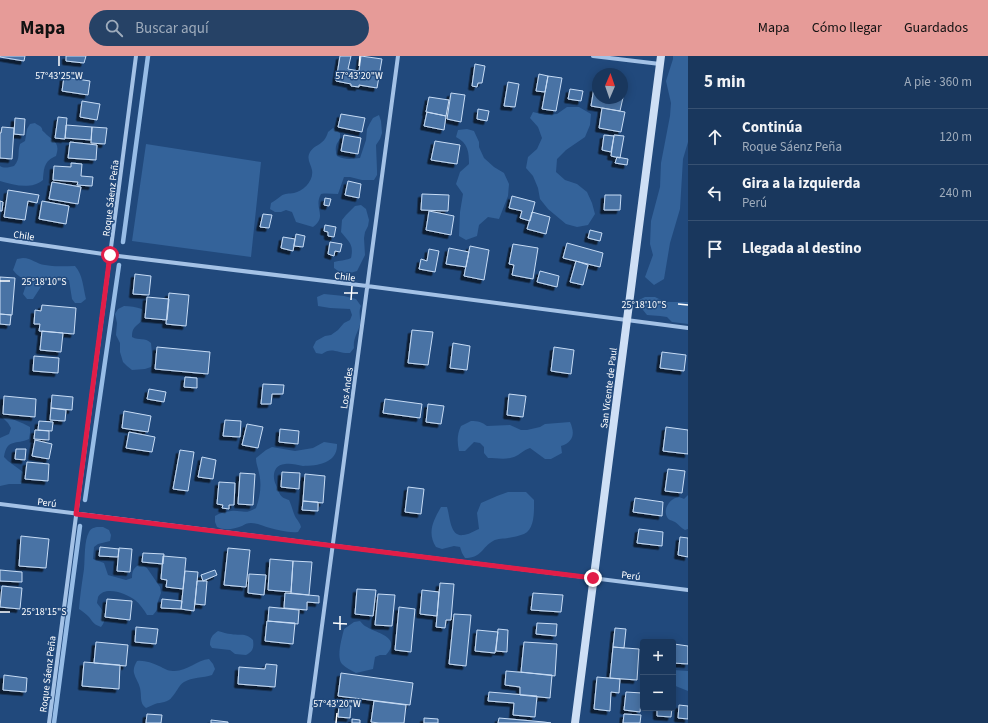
<!DOCTYPE html>
<html lang="es">
<meta charset="utf-8">
<style>
body{margin:0;font-family:"Source Sans 3",sans-serif;background:#264266;color:#f1f3f6}
.controls{position:absolute;right:12px;bottom:12px;display:grid;overflow:hidden;border-radius:4px;box-shadow:0 2px 10px #0003}
.controls button{width:36px;height:36px;display:grid;place-items:center;padding:0;border:0;border-bottom:1px solid #375172;background:#19375d;color:#f1f3f6;font:20px sans-serif}
.compass{position:absolute;left:592px;top:12px;width:36px;height:36px;border-radius:50%;background:#19375d;box-shadow:0 2px 10px #0003;rotate:2deg}
.stop{position:absolute;width:12px;height:12px;margin:-9px;border:3px solid #e11d48;border-radius:50%;background:#fff}
.stop.end{background:#e11d48;border-color:#fff;box-shadow:0 1px 4px #0008}
.list{margin:0;padding:0;list-style:none}
h2{display:flex;justify-content:space-between;align-items:center;height:52px;margin:0;padding:0 16px;font-size:17px}
h2 small{font-size:13px;font-weight:400;color:#9facbc}
.list li{display:grid;grid-template-columns:26px 1fr auto;gap:12px;align-items:center;box-sizing:border-box;height:56px;padding:0 16px;border-top:1px solid #375172}
.list b{display:block;font-size:15px;white-space:nowrap}
.list p{margin:0;font-size:13px;white-space:nowrap;color:#9facbc}
.list em{font-size:13px;font-style:normal;color:#9facbc}
.icon{flex:none;width:22px;height:22px;fill:none;stroke:currentColor;stroke-width:2;stroke-linecap:round;stroke-linejoin:round}
.map{position:relative;flex:none;width:688px;height:667px;overflow:hidden}
header{display:flex;align-items:center;gap:24px;box-sizing:border-box;height:56px;padding:0 20px;background:#e69b98;color:#111}
header strong{font-size:19px}
nav{display:flex;gap:22px;margin-inline-start:auto;font-size:14px}
.search{width:280px;height:36px;background:#264266;display:flex;align-items:center;gap:10px;box-sizing:border-box;padding:0 14px;border-radius:22px;color:#9facbc;font-size:15px}
main{display:flex}
aside{flex:1;background:#19375d}
.map>svg:first-child{display:block}
</style>
<header>
<strong>Mapa</strong>
<div class="search"><svg class="icon" aria-label="search" viewBox="0 0 24 24"><circle cx="10" cy="10" r="6"/><path d="M15 15l6 6"/></svg>Buscar aquí</div>
<nav><a>Mapa</a><a>Cómo llegar</a><a>Guardados</a></nav>
</header>
<main>
<div class="map">
<svg width="688" height="667" viewBox="0 0 688 667">
<defs>
<filter id="shadow"><feDropShadow dx="-3.5" dy="3.5" stdDeviation="0" flood-color="#0009"/></filter>
</defs>
<rect width="100%" height="100%" fill="#21497c"/>
<path fill="#34639a" d="M 673,0 L 688,0 L 688,86 L 683,103 L 680,153 L 670,187 L 664,223 L 654,229 L 645,221 L 653,199 L 650,188 L 651,165 L 660,131 L 661,107 L 670,60 L 671,47 L 666,25 L 673,3 Z
M 567,51 L 579,51 L 591,58 L 590,69 L 585,81 L 566,94 L 557,103 L 556,116 L 565,124 L 577,128 L 587,136 L 592,147 L 595,158 L 588,169 L 577,171 L 566,168 L 548,153 L 540,143 L 538,132 L 533,120 L 526,112 L 528,101 L 537,93 L 542,82 L 538,71 L 530,62 L 533,56 L 545,59 L 557,58 Z
M 379,59 L 381,65 L 382,77 L 380,83 L 376,89 L 377,114 L 377,119 L 374,124 L 362,124 L 350,121 L 344,121 L 338,138 C 332,138 327,137 321,138 C 313,152 328,160 313,171 L 296,166 L 292,156 L 286,154 L 281,156 L 275,156 L 270,153 L 271,147 C 275,145 278,142 281,140 C 285,137 289,138 294,137 C 303,135 314,125 312,114 C 311,108 306,103 310,96 C 316,87 324,90 328,76 L 333,72 L 340,77 L 340,83 C 335,89 335,93 337,100 C 345,104 352,103 360,102 L 366,84 L 367,73 L 370,67 L 373,62 Z
M 35,67 C 36,68 40,70 41,71 C 44,75 40,73 44,76 C 52,85 61,85 56,100 C 44,105 44,112 43,124 C 31,134 14,129 0,125 L 0,110 C 4,113 10,111 14,110 C 21,102 17,97 20,88 L 25,85 L 27,73 L 30,68 Z
M 467,73 L 474,75 L 479,86 L 479,91 L 484,102 L 494,111 L 504,117 L 509,128 L 508,140 L 499,163 L 488,161 L 479,169 L 477,180 L 466,184 L 459,180 L 460,156 L 463,138 L 456,128 L 460,116 L 469,108 C 469,96 468,87 456,81 L 458,74 Z
M 146,88 L 261,106 L 251,201 L 132,185 Z
M 361,149 L 366,153 L 369,164 L 368,170 L 365,176 L 364,182 L 365,199 L 357,215 C 349,218 341,218 334,212 L 334,206 C 340,204 345,205 351,202 C 354,188 349,186 341,176 L 342,164 L 346,159 L 355,150 Z
M 23,202 C 32,202 36,208 45,209 C 54,211 65,210 75,210 C 83,219 83,231 86,243 L 81,247 L 75,247 L 72,243 L 69,224 C 62,222 53,222 46,223 L 33,243 L 27,243 L 23,238 L 27,226 C 22,221 18,221 13,214 L 17,203 Z
M 324,238 L 344,240 L 356,243 L 361,250 C 358,256 361,263 360,269 C 357,278 353,283 354,292 L 350,297 C 338,298 332,290 322,298 L 316,297 L 313,291 L 316,285 L 325,280 L 331,279 L 338,274 L 344,267 L 350,264 L 352,259 L 350,253 L 330,252 L 318,250 L 317,241 Z
M 645,241 L 655,241 L 665,246 L 688,246 L 688,268 L 672,266 L 667,261 L 660,260 L 647,259 L 639,249 L 639,244 Z
M 124,250 C 130,250 136,251 142,253 C 147,266 137,266 133,274 C 132,276 132,279 132,281 C 139,285 145,281 151,287 L 153,308 L 151,311 L 145,313 L 132,314 L 127,310 L 123,306 L 120,296 L 120,287 L 116,279 L 117,267 L 115,258 L 118,253 Z
M 0,351 L 2,359 C 12,363 21,366 30,371 L 30,377 L 29,383 C 16,389 7,382 4,401 L 8,405 L 23,416 L 23,422 L 21,428 L 9,428 L 0,430 L 0,382 L 9,378 L 11,372 L 8,367 L 0,359 Z
M 471,365 C 478,365 482,366 487,370 L 510,369 L 521,374 L 527,374 L 540,371 L 545,368 L 570,366 C 575,377 574,386 561,390 L 562,397 L 551,403 L 545,403 L 530,392 C 523,394 520,399 514,401 C 506,404 496,402 488,402 L 484,397 L 484,391 L 480,387 L 474,386 L 465,395 L 459,395 C 457,386 457,378 461,370 Z
M 324,386 L 337,388 C 338,407 318,410 303,410 C 297,409 291,407 285,408 C 273,409 272,421 276,429 C 280,438 279,441 289,444 C 292,450 293,457 296,462 C 298,465 300,467 301,471 L 298,476 C 288,477 279,474 270,472 C 263,470 257,467 251,467 C 247,467 245,468 242,470 C 234,473 225,475 217,471 L 215,466 L 215,460 C 220,457 225,456 231,455 C 242,454 245,459 256,452 C 260,441 262,429 259,417 C 258,411 256,408 256,402 L 266,394 L 272,391 L 295,395 L 313,392 Z
M 508,436 L 526,436 L 534,444 C 534,455 535,473 524,478 C 519,480 513,481 508,482 C 504,483 498,482 493,485 C 482,491 482,502 465,502 L 462,497 L 460,491 L 454,490 L 442,493 L 436,491 C 427,477 433,465 441,451 L 447,451 C 450,460 450,481 463,479 C 468,479 474,475 479,473 L 477,457 L 481,447 L 497,440 Z
M 688,439 L 688,473 L 685,474 C 681,472 678,468 675,466 C 672,464 669,465 667,461 C 663,454 669,443 678,441 C 680,441 682,442 684,443 Z
M 97,471 L 103,471 L 109,474 L 111,479 L 110,485 L 98,488 L 94,491 L 93,503 L 104,507 L 108,519 L 126,524 L 132,522 C 132,514 134,511 141,508 L 147,512 L 160,531 L 161,537 L 157,548 L 157,554 L 153,559 L 147,559 C 144,554 140,548 135,544 C 127,538 105,529 98,541 C 98,542 97,546 97,547 C 103,555 109,561 101,571 C 92,568 93,565 88,560 C 85,557 82,555 79,553 C 80,539 82,527 84,513 C 85,502 84,485 89,476 C 91,472 93,472 97,471 Z
M 360,565 C 362,567 364,570 367,571 C 378,578 402,581 386,599 L 380,599 L 375,601 L 373,613 L 356,617 C 351,614 346,612 342,608 C 336,601 342,582 344,573 L 354,566 Z
M 218,575 C 223,576 227,578 231,578 C 241,580 245,576 253,584 C 254,592 253,595 246,599 L 235,598 L 230,594 L 212,592 L 210,589 C 210,582 212,579 218,575 Z
M 209,603 L 213,608 L 215,613 L 212,619 C 203,622 192,621 184,626 C 178,630 177,636 172,641 C 168,647 161,646 155,648 C 152,649 149,651 146,652 C 139,647 142,640 140,632 C 139,627 135,622 134,617 C 133,612 135,609 137,605 C 144,604 152,607 159,610 C 164,612 167,615 173,615 C 186,616 197,604 209,603 Z
M 673,614 L 688,615 L 688,635 L 673,629 Z"/>
<g fill="none" stroke-linecap="round" stroke-linejoin="round">
<path stroke="#97bde7" stroke-width="4.5" d="M 123,186 L 148,0
M 85,444 L 119,209
M 54,667 L 80,470"/>
</g>
<path fill="#4a73a5" stroke="#c7dcf5" filter="url(#shadow)" d="M 0,0 L 25,0 L 24,5 L 0,1 Z
M 66,0 L 86,0 L 84,7 L 66,5 Z
M 340,0 L 351,0 L 348,13 L 359,15 L 361,0 L 382,3 L 377,32 L 359,29 L 359,31 L 351,30 L 351,28 L 336,25 Z
M 475,8 L 485,10 L 482,27 L 478,27 L 477,31 L 472,30 Z
M 539,18 L 548,20 L 545,36 L 536,35 Z
M 548,20 L 562,22 L 556,55 L 542,53 Z
M 64,21 L 90,25 L 88,39 L 62,35 Z
M 508,26 L 519,28 L 515,51 L 504,50 Z
M 594,32 L 598,33 L 598,42 L 622,42 L 622,37 L 624,37 L 620,55 L 591,50 Z
M 570,33 L 583,35 L 581,45 L 568,43 Z
M 451,37 L 465,39 L 461,66 L 447,63 Z
M 429,41 L 449,44 L 446,60 L 426,56 Z
M 82,45 L 100,48 L 97,64 L 80,61 Z
M 602,52 L 625,56 L 621,76 L 599,72 Z
M 478,53 L 489,55 L 487,65 L 477,63 Z
M 427,56 L 446,60 L 444,74 L 424,70 Z
M 341,58 L 365,62 L 362,76 L 338,71 Z
M 58,61 L 67,62 L 65,83 L 55,82 Z
M 15,62 L 25,63 L 24,79 L 14,78 Z
M 66,69 L 92,71 L 91,84 L 65,82 Z
M 2,71 L 14,72 L 12,103 L 0,102 L 0,77 L 1,77 Z
M 92,71 L 107,72 L 105,88 L 91,87 Z
M 344,79 L 361,82 L 358,98 L 341,95 Z
M 604,79 L 614,80 L 611,96 L 602,94 Z
M 614,79 L 624,80 L 620,102 L 611,100 Z
M 435,85 L 460,89 L 457,108 L 431,104 Z
M 70,86 L 97,89 L 96,104 L 68,102 Z
M 617,101 L 628,103 L 627,109 L 615,107 Z
M 71,107 L 82,108 L 81,120 L 93,121 L 92,130 L 77,129 L 78,126 L 53,124 L 54,110 L 71,111 Z
M 348,125 L 361,128 L 359,142 L 345,139 Z
M 52,126 L 81,131 L 78,148 L 49,143 Z
M 8,134 L 39,139 L 37,147 L 28,145 L 25,164 L 4,161 Z
M 422,138 L 449,139 L 448,155 L 421,154 Z
M 605,139 L 621,139 L 620,154 L 604,154 Z
M 512,140 L 535,146 L 530,165 L 520,162 L 522,155 L 509,152 Z
M 325,142 L 331,143 L 329,150 L 324,149 Z
M 0,145 L 3,146 L 2,155 L 0,155 Z
M 42,145 L 69,150 L 66,168 L 39,163 Z
M 429,155 L 454,160 L 451,179 L 426,174 Z
M 532,156 L 550,161 L 546,178 L 527,173 Z
M 263,158 L 272,159 L 269,172 L 260,171 Z
M 325,169 L 336,171 L 334,181 L 328,180 L 328,176 L 324,175 Z
M 590,174 L 602,177 L 600,185 L 588,182 Z
M 296,178 L 305,180 L 303,191 L 294,190 Z
M 283,181 L 295,183 L 293,195 L 281,192 Z
M 330,186 L 342,188 L 340,196 L 335,195 L 334,200 L 328,198 Z
M 567,187 L 603,197 L 600,211 L 563,202 Z
M 513,188 L 538,192 L 533,223 L 512,219 L 514,209 L 509,208 Z
M 470,190 L 489,194 L 484,224 L 464,220 Z
M 449,192 L 469,196 L 466,211 L 446,208 Z
M 429,193 L 439,195 L 435,216 L 419,213 L 421,203 L 427,205 Z
M 576,205 L 588,209 L 583,229 L 570,226 Z
M 540,215 L 559,220 L 557,231 L 537,226 Z
M 135,218 L 151,220 L 149,239 L 133,238 Z
M 0,221 L 15,222 L 12,259 L 0,258 Z
M 169,237 L 189,239 L 186,270 L 166,268 Z
M 147,241 L 169,243 L 167,264 L 145,262 Z
M 42,249 L 76,252 L 74,278 L 39,275 L 40,268 L 34,268 L 35,254 L 41,255 Z
M 0,258 L 11,259 L 10,269 L 0,268 Z
M 412,274 L 433,276 L 428,309 L 408,307 Z
M 42,275 L 63,277 L 61,296 L 40,294 Z
M 453,287 L 470,290 L 467,314 L 450,312 Z
M 157,291 L 210,296 L 208,318 L 155,313 Z
M 554,291 L 574,294 L 571,318 L 551,315 Z
M 662,296 L 686,299 L 684,315 L 660,312 Z
M 34,300 L 59,302 L 58,317 L 33,315 Z
M 185,321 L 197,322 L 197,332 L 184,331 Z
M 263,328 L 284,329 L 283,338 L 272,338 L 271,348 L 261,348 Z
M 149,333 L 166,336 L 164,346 L 147,343 Z
M 509,338 L 526,340 L 523,361 L 507,359 Z
M 52,339 L 73,341 L 72,354 L 51,352 Z
M 4,340 L 36,343 L 35,361 L 3,358 Z
M 385,343 L 422,348 L 420,362 L 383,357 Z
M 428,348 L 444,350 L 441,368 L 426,366 Z
M 51,352 L 66,354 L 65,365 L 50,364 Z
M 124,355 L 151,360 L 148,376 L 122,372 Z
M 225,364 L 241,365 L 240,381 L 223,380 Z
M 39,365 L 53,366 L 52,375 L 38,374 Z
M 247,368 L 263,371 L 258,392 L 242,389 Z
M 666,371 L 688,374 L 688,398 L 663,395 Z
M 280,373 L 299,375 L 298,388 L 279,386 Z
M 35,374 L 49,375 L 49,384 L 34,383 Z
M 129,376 L 155,381 L 152,396 L 126,392 Z
M 35,384 L 52,388 L 49,403 L 32,400 Z
M 16,393 L 26,393 L 25,404 L 15,403 Z
M 180,394 L 194,396 L 188,435 L 173,433 Z
M 202,401 L 216,404 L 213,423 L 198,421 Z
M 27,406 L 49,408 L 48,425 L 25,423 Z
M 668,413 L 685,415 L 682,437 L 665,435 Z
M 282,416 L 300,417 L 299,433 L 281,431 Z
M 240,417 L 255,418 L 253,449 L 238,448 Z
M 305,418 L 325,420 L 323,447 L 303,445 Z
M 219,426 L 235,427 L 234,449 L 229,449 L 229,453 L 222,452 L 223,449 L 217,448 Z
M 408,431 L 424,433 L 421,458 L 405,456 Z
M 635,442 L 663,446 L 662,460 L 633,456 Z
M 303,445 L 318,446 L 318,455 L 302,454 Z
M 639,473 L 663,476 L 662,490 L 637,487 Z
M 21,480 L 49,483 L 46,512 L 19,510 Z
M 680,481 L 688,482 L 688,501 L 678,499 Z
M 100,491 L 119,493 L 118,501 L 99,500 Z
M 119,492 L 132,493 L 130,516 L 117,515 Z
M 228,492 L 250,494 L 246,531 L 224,529 Z
M 143,497 L 164,498 L 163,508 L 142,506 Z
M 163,500 L 186,502 L 183,533 L 166,531 L 167,524 L 161,523 Z
M 270,503 L 293,505 L 291,536 L 268,534 Z
M 293,505 L 312,506 L 309,539 L 291,537 Z
M 0,514 L 22,516 L 22,526 L 0,525 Z
M 215,514 L 217,519 L 203,525 L 201,519 Z
M 185,515 L 198,516 L 194,555 L 181,553 Z
M 249,518 L 266,519 L 264,539 L 248,537 Z
M 197,525 L 207,525 L 205,549 L 195,548 Z
M 440,527 L 454,528 L 451,564 L 446,564 L 445,572 L 436,571 Z
M 2,530 L 22,532 L 20,553 L 0,551 Z
M 357,533 L 376,534 L 373,560 L 355,558 Z
M 422,534 L 439,536 L 437,560 L 420,558 Z
M 285,537 L 319,540 L 319,547 L 307,546 L 307,554 L 284,552 Z
M 533,537 L 563,539 L 561,556 L 531,554 Z
M 378,538 L 395,539 L 392,570 L 375,569 Z
M 107,543 L 132,545 L 130,564 L 105,561 Z
M 162,543 L 182,545 L 181,553 L 161,552 Z
M 269,551 L 299,554 L 298,568 L 268,565 Z
M 399,551 L 415,553 L 411,596 L 395,594 Z
M 454,558 L 471,559 L 466,610 L 449,608 Z
M 267,565 L 295,567 L 293,588 L 265,585 Z
M 537,567 L 557,568 L 556,580 L 536,578 Z
M 136,571 L 158,573 L 156,588 L 135,586 Z
M 615,572 L 626,573 L 624,592 L 613,591 Z
M 498,573 L 508,574 L 507,596 L 496,595 Z
M 477,574 L 498,576 L 495,597 L 475,595 Z
M 96,586 L 128,589 L 126,610 L 94,607 Z
M 524,586 L 557,588 L 555,620 L 521,616 Z
M 674,588 L 688,590 L 688,608 L 673,607 Z
M 613,591 L 639,593 L 637,624 L 610,622 Z
M 84,606 L 120,609 L 119,633 L 82,630 Z
M 266,608 L 277,609 L 275,631 L 238,628 L 239,611 L 265,613 Z
M 506,615 L 552,619 L 550,642 L 520,639 L 520,631 L 505,629 Z
M 341,617 L 413,627 L 410,649 L 338,640 Z
M 4,619 L 27,622 L 26,636 L 3,634 Z
M 597,621 L 620,623 L 619,637 L 611,636 L 610,655 L 594,653 Z
M 489,636 L 537,640 L 535,661 L 513,659 L 514,647 L 488,645 Z
M 626,636 L 642,637 L 640,656 L 624,654 Z
M 374,645 L 406,649 L 404,667 L 379,667 L 371,666 Z
M 339,649 L 351,650 L 350,662 L 338,661 Z
M 679,649 L 688,650 L 688,663 L 678,662 Z
M 657,652 L 672,652 L 671,661 L 657,660 Z
M 147,658 L 162,659 L 161,667 L 146,667 Z
M 624,658 L 641,659 L 640,667 L 623,667 Z
M 424,662 L 438,663 L 438,667 L 424,667 Z
M 499,662 L 544,666 L 551,667 L 498,667 Z
M 352,663 L 360,664 L 360,667 L 352,667 Z
M 211,664 L 228,666 L 228,667 L 211,667 Z"/>
<g fill="none" stroke-linecap="round" stroke-linejoin="round">
<path stroke="#a4c2e6" stroke-width="4" d="M 593,0 L 660,8
M 0,183 L 110,199 L 367,230 L 688,272
M 0,448 L 688,534
M 49,667 L 136,0
M 309,667 L 398,0"/>
<path stroke="#cedff5" stroke-width="8" d="M 575,667 L 661,0"/>
</g>
<g fill="none" stroke-linecap="round" stroke-linejoin="round">
<path stroke="#e11d48" stroke-width="5" d="M 110,199 L 76,458 L 593,522"/>
</g>
<path fill="none" stroke="#fff" stroke-width="1.5" d="M 59,10 L 59,0M 359,10 L 360,0M 0,225 L 10,225M 344,237 L 358,237M 351,244 L 352,230M 678,248 L 688,249M 0,556 L 10,556M 333,567 L 347,568M 340,574 L 340,560M 336,667 L 337,657"/>
<g text-anchor="middle" stroke-width="3" stroke-linejoin="round" paint-order="stroke">
<g font-size="10" fill="#fff" stroke="#21497c">
<text transform="translate(110 142) rotate(-83)" y="4">Roque Sáenz Peña</text>
<text transform="translate(24 179) rotate(8)" y="4">Chile</text>
<text transform="translate(345 220) rotate(7)" y="4">Chile</text>
<text transform="translate(346 332) rotate(-82)" y="4">Los Andes</text>
<text transform="translate(608 332) rotate(-83)" y="4">San Vicente de Paul</text>
<text transform="translate(47 446) rotate(7)" y="4">Perú</text>
<text transform="translate(631 519) rotate(7)" y="4">Perú</text>
<text transform="translate(47 618) rotate(-83)" y="4">Roque Sáenz Peña</text>
</g>
</g>
<g font-size="10" text-anchor="middle" fill="#fff" stroke="#21497c" stroke-width="3" stroke-linejoin="round" paint-order="stroke">
<text x="59" y="23">57°43'25"W</text>
<text x="359" y="23">57°43'20"W</text>
<text x="44" y="229">25°18'10"S</text>
<text x="644" y="252">25°18'10"S</text>
<text x="44" y="559">25°18'15"S</text>
<text x="337" y="651">57°43'20"W</text>
</g>
</svg>
<div class="controls">
<button>+</button>
<button>−</button>
</div>
<svg class="compass" viewBox="-18 -18 36 36"><path d="M0-13l5 13h-10z" fill="#e53935"/><path d="M0 13l5-13h-10z" fill="#9facbc"/></svg>
<div class="stop" style="left:110px;top:199px"></div>
<div class="stop end" style="left:593px;top:522px"></div>
</div>
<aside>
<h2>5 min<small>A pie · 360 m</small></h2>
<ul class="list">
<li><svg class="icon" aria-label="ahead" viewBox="0 0 24 24"><path d="M12 20V5M6 11l6-6 6 6"/></svg><div><b>Continúa</b><p>Roque Sáenz Peña</p></div><em>120 m</em></li>
<li><svg class="icon" aria-label="left" viewBox="0 0 24 24"><path d="M17 20v-9H6M10 6l-5 5 5 5"/></svg><div><b>Gira a la izquierda</b><p>Perú</p></div><em>240 m</em></li>
<li><svg class="icon" aria-label="arrive" viewBox="0 0 24 24"><path d="M6 21V4h12l-3 4 3 4H6"/></svg><div><b>Llegada al destino</b></div></li>
</ul>
</aside>
</main>
